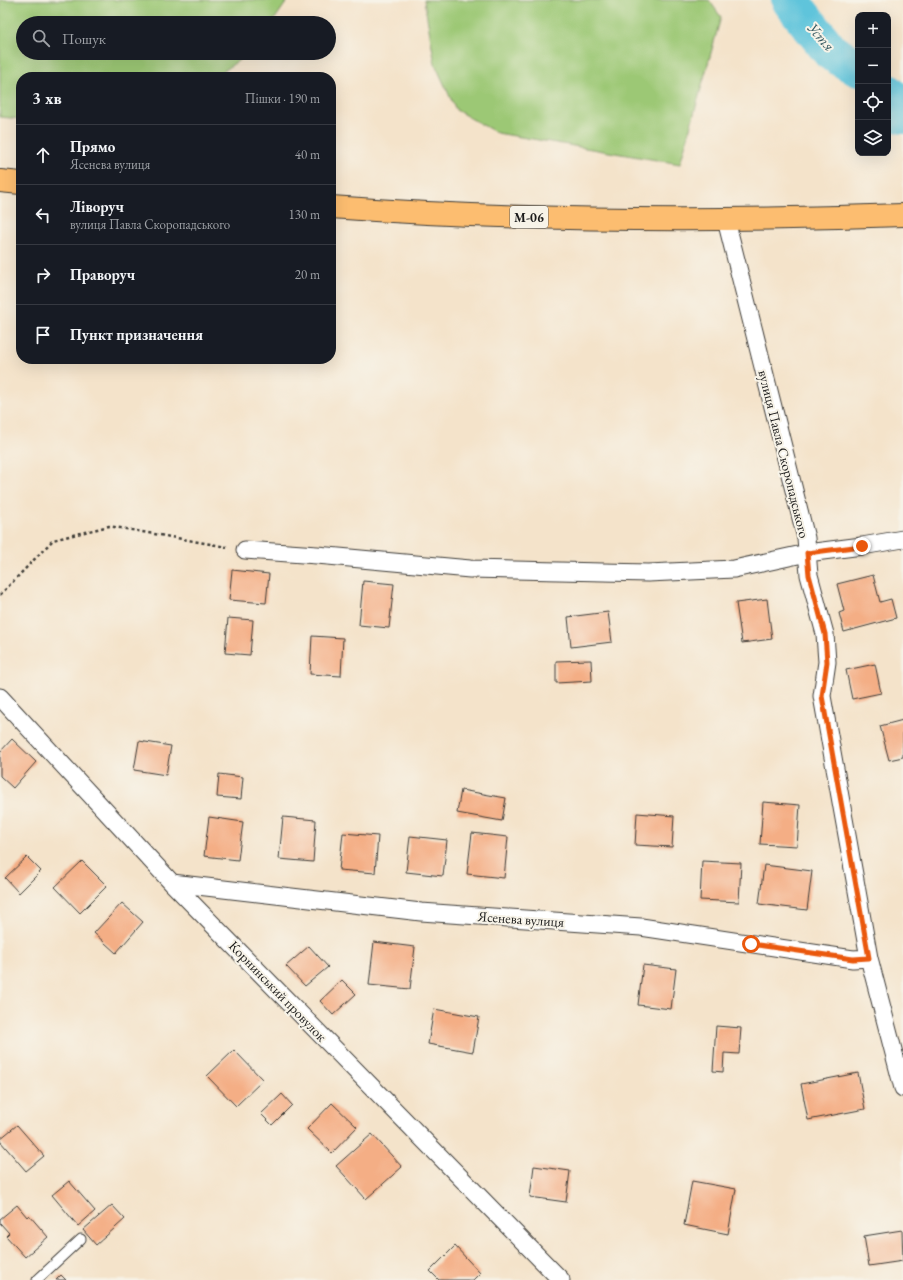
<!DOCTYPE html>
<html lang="uk">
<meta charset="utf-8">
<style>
body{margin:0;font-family:"EB Garamond",serif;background:#242831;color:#f1f3f6}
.controls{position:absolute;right:12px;top:12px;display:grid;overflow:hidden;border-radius:8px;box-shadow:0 4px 16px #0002}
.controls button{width:36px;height:36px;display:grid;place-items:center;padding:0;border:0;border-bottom:1px solid #363941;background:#171b24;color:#f1f3f6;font:20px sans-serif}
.stop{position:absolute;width:12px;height:12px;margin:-9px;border:3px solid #ea580c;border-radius:50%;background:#fff}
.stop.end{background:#ea580c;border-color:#fff;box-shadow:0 1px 4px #0008}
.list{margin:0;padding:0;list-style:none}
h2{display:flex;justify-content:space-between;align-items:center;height:52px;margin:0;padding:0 16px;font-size:17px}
h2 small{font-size:13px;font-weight:400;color:#9ea1a6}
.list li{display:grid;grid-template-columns:26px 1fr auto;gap:12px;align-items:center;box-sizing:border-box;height:60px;padding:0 16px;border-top:1px solid #363941}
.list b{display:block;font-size:15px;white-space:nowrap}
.list p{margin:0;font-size:13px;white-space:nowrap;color:#9ea1a6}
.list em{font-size:13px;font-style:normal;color:#9ea1a6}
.icon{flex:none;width:22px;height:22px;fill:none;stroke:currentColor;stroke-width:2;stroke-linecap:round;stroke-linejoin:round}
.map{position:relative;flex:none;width:903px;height:1280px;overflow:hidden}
.search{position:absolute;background:#171b24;box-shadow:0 4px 16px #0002;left:16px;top:16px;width:320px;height:44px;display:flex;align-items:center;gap:10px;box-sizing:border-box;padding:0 14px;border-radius:22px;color:#9ea1a6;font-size:15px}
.panel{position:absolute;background:#171b24;box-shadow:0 4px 16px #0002;left:16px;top:72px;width:320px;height:292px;border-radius:16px}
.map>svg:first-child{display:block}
</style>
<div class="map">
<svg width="903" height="1280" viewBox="0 0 903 1280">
<rect width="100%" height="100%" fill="#f7f3e8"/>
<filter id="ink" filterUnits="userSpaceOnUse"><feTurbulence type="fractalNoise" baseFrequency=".025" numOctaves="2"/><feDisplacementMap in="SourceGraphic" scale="8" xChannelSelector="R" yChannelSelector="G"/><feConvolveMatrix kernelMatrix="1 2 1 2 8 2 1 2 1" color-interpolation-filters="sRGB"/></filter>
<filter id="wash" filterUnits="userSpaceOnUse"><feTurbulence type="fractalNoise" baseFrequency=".012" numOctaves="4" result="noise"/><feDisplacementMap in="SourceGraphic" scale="16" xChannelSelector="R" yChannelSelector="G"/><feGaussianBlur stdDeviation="0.9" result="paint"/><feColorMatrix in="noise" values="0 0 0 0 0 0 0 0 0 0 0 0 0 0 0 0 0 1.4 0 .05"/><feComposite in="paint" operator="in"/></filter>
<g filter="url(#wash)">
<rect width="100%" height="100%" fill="#f4e3ca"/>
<path fill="#9cc875" stroke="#5c7248" d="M 0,0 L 288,0 L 272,23 L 23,23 L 23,53 L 249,53 L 215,77 L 21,77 L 21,119 L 0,117 Z
M 424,0 L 709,0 L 721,17 L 680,164 L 497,133 L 456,110 L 435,64 Z"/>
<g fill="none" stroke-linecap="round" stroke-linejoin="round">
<path stroke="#5ec4db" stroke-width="6" d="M 888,84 L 903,86"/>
<path stroke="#5ec4db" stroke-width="38" d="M 790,0 L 831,52 L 858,68
M 888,93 L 903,115"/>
</g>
<g id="blocks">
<path fill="#f4ae85" d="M 232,570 L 269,574 L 266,603 L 229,600 Z
M 873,575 L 880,602 L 891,599 L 896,618 L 844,632 L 839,613 L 844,611 L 837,584 Z
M 363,581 L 394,584 L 389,628 L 359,625 Z
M 767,599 L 772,639 L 742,643 L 736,603 Z
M 608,612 L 612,642 L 571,647 L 568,617 Z
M 228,618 L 253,620 L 250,655 L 225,653 Z
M 312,636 L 343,638 L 341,676 L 310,674 Z
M 591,660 L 592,681 L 556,683 L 556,661 Z
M 875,664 L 881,693 L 852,699 L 846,670 Z
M 903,720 L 903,757 L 889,760 L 880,726 Z
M 12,739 L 36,762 L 13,788 L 0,776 L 0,752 Z
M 139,741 L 171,746 L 166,775 L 134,770 Z
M 219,774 L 243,777 L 241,799 L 217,797 Z
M 461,790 L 506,798 L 502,821 L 457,813 Z
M 763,802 L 800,805 L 797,846 L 760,844 Z
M 637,813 L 674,816 L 672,847 L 635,845 Z
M 209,817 L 243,822 L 238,860 L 204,856 Z
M 283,817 L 316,820 L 313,862 L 279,859 Z
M 343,833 L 378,836 L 375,873 L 339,870 Z
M 472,833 L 508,837 L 504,878 L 467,874 Z
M 410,836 L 447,840 L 443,876 L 406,872 Z
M 27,857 L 41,871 L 19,893 L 5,878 Z
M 82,861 L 107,886 L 80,913 L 55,887 Z
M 702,861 L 741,863 L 739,902 L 700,900 Z
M 764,865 L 812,871 L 807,910 L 759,904 Z
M 122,903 L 143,922 L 116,953 L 94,933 Z
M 374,942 L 415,947 L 410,989 L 369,985 Z
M 309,946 L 328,967 L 305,986 L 286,966 Z
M 643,965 L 676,969 L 671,1009 L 638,1005 Z
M 342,980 L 356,994 L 333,1015 L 320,1001 Z
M 434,1009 L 479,1017 L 473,1052 L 428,1044 Z
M 716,1026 L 741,1028 L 739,1054 L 724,1053 L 723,1072 L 713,1071 Z
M 234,1050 L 263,1080 L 236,1106 L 207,1076 Z
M 858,1073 L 865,1109 L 808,1120 L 801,1084 Z
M 282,1094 L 292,1105 L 272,1125 L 261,1114 Z
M 332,1103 L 357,1127 L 332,1153 L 307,1129 Z
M 17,1125 L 44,1156 L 26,1171 L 0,1141 L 0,1139 Z
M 372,1134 L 402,1167 L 366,1199 L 336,1166 Z
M 534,1166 L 570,1171 L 566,1202 L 530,1197 Z
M 69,1181 L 95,1211 L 78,1226 L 52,1195 Z
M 692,1181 L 736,1189 L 728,1234 L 684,1225 Z
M 17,1205 L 27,1217 L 29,1215 L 48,1237 L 25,1257 L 6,1236 L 9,1233 L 0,1223 L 0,1219 Z
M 112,1205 L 125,1219 L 96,1245 L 83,1230 Z
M 902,1230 L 903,1261 L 869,1266 L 864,1236 Z
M 455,1246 L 480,1273 L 473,1280 L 439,1280 L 430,1271 Z
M 61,1275 L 66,1280 L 56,1280 Z"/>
</g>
</g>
<g filter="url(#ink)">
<use href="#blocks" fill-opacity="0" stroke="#3c3a36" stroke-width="1"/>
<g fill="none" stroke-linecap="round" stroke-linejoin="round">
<defs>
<path id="service" d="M 37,1280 L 81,1239"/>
<path id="minor" d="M 726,220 L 806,538 L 809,575 L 825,634 L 827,662 L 822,696 L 869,958 L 903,1088
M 245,550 L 317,555 L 470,569 L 648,573 L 734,569 L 807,553 L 862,546 L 903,539
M 0,697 L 172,883 L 561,1280
M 172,883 L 421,912 L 641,927 L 853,959 L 869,958"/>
<path id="trunk" d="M 0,181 L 21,183
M 331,207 C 521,221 712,222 903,215"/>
</defs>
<use href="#service" stroke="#3c3a36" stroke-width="11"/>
<use href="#minor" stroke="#3c3a36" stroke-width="19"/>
<use href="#trunk" stroke="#3c3a36" stroke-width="24"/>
<path stroke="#3c3a36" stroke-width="2.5" stroke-dasharray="3 3" stroke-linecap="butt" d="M 0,595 L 53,540 L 109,526 L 227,547"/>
<use href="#service" stroke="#fff" stroke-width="9"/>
<use href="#minor" stroke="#fff" stroke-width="17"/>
<use href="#trunk" stroke="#fcbd6f" stroke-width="22"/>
</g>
</g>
<g fill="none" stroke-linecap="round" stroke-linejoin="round" filter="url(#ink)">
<path stroke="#ea580c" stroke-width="5" d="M 751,944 L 853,959 L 869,958 L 822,696 L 827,662 L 825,634 L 809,575 L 807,553 L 862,546"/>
</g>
<g text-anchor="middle" stroke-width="4" stroke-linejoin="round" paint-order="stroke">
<rect fill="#f7f3e8" stroke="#5e5c59" stroke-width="1" x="510" y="206" width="38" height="22" rx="3"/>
<g font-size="13" font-weight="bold" fill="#1c1c1c">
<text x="529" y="222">М-06</text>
</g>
<g font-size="14" fill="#1c1c1c" stroke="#f7f3e8">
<text transform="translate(784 454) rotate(76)" y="5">вулиця Павла Скоропадського</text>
<text transform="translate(521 919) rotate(4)" y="5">Ясенева вулиця</text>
<text transform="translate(278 991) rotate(46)" y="5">Корнинський провулок</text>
</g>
<g font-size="15" font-style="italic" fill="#33575f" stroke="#f7f3e8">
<text transform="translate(821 37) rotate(49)" y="5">Устя</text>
</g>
</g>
</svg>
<div class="controls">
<button>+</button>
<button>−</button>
<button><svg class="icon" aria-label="locate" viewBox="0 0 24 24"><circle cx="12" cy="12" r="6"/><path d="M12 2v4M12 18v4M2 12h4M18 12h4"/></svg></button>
<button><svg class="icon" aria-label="layers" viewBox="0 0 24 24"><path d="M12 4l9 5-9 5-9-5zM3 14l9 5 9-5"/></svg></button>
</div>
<div class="stop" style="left:751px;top:944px"></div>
<div class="stop end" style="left:862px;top:546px"></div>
<div class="search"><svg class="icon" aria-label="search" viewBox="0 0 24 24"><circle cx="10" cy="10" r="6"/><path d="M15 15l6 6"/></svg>Пошук</div>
<section class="panel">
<h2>3 хв<small>Пішки · 190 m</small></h2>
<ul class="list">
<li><svg class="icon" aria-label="ahead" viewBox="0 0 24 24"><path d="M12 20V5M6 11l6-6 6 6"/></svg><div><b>Прямо</b><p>Ясенева вулиця</p></div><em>40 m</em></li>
<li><svg class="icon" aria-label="left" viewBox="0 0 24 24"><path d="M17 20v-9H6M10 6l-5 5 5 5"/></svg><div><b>Ліворуч</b><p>вулиця Павла Скоропадського</p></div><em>130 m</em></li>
<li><svg class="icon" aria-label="right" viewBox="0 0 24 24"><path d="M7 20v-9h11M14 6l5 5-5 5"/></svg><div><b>Праворуч</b></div><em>20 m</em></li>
<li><svg class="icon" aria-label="arrive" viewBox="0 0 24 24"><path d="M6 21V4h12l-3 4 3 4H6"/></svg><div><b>Пункт призначення</b></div></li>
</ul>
</section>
</div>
